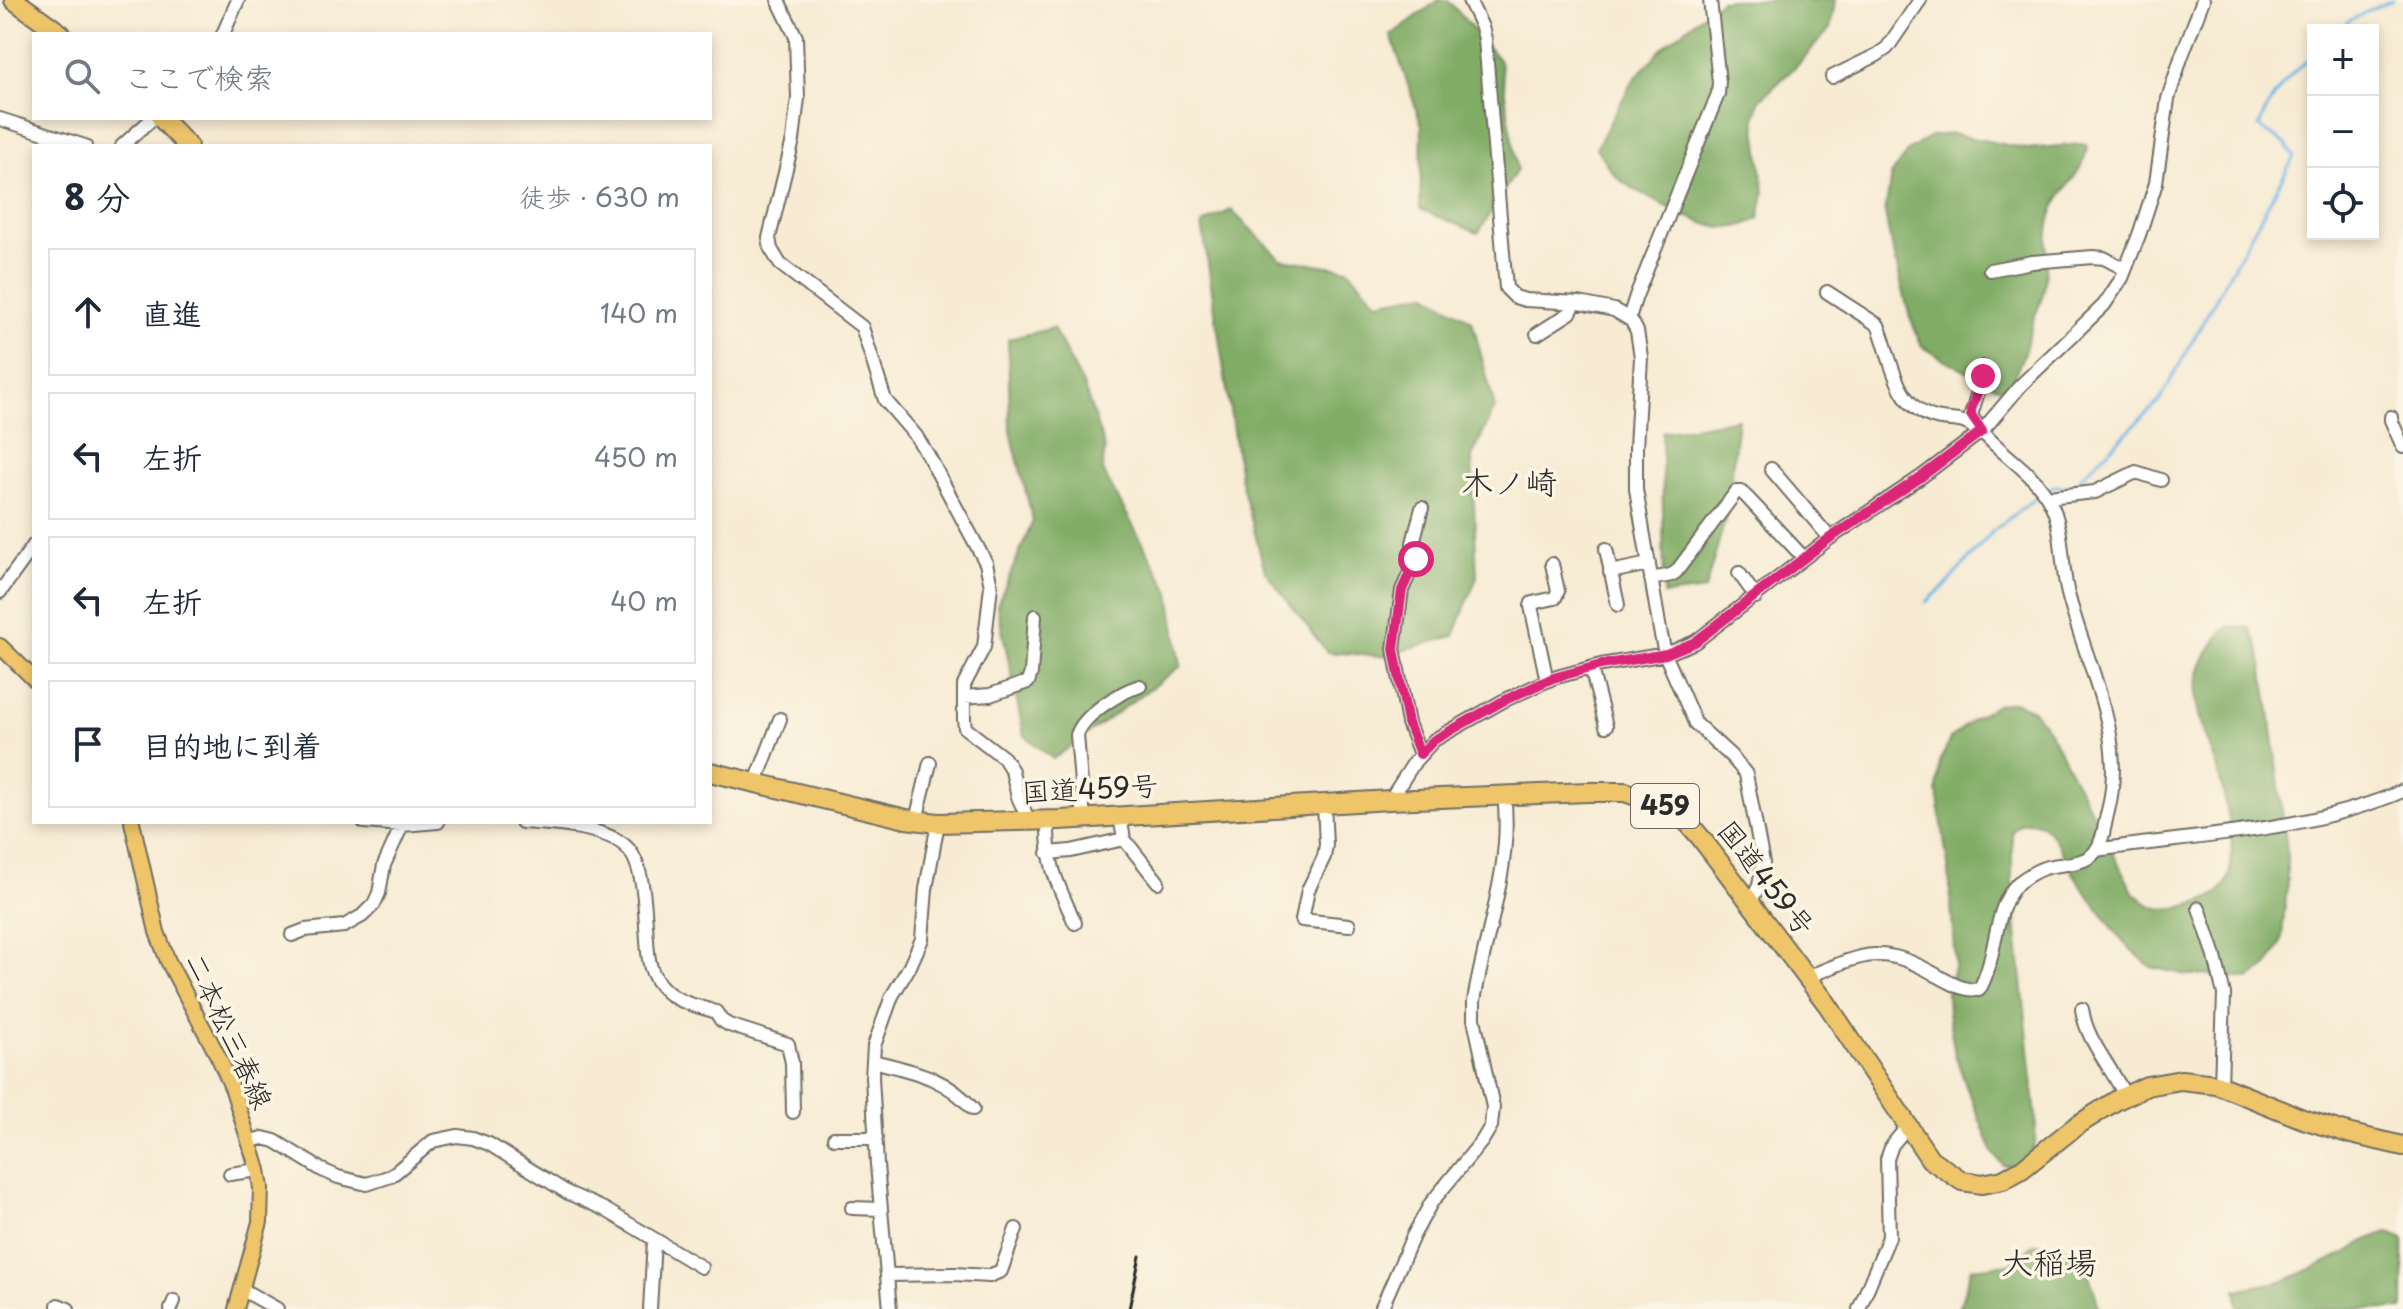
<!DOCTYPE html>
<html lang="ja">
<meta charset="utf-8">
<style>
body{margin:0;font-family:"Playpen Sans","Klee One",sans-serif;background:#f2f2f3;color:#1f2937}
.controls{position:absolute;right:24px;top:24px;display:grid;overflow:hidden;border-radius:0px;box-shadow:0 4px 12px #0003}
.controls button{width:72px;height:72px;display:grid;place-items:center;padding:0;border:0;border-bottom:2px solid #e0e1e3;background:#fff;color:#1f2937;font:40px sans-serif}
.stop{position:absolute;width:24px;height:24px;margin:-18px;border:6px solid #db2777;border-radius:50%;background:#fff}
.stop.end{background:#db2777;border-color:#fff;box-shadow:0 2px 8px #0008}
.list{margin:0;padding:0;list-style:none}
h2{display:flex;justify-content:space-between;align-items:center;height:104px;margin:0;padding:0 32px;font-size:34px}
h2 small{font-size:26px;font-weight:400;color:#747a83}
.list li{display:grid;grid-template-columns:52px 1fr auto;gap:24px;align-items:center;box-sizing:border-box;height:128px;margin:0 16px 16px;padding:0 16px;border:2px solid #e0e1e3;border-radius:0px}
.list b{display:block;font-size:30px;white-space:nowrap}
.list em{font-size:26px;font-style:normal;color:#747a83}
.icon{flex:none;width:44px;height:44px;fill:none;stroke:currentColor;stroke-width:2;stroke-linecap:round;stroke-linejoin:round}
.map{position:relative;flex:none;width:2403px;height:1309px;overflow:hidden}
.search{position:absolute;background:#fff;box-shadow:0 4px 12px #0003;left:32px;top:32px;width:680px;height:88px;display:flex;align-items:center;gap:20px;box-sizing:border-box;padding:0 28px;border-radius:0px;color:#747a83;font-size:30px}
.panel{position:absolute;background:#fff;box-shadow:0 4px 12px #0003;left:32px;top:144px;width:680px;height:680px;border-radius:0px}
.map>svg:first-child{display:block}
</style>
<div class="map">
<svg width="2403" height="1309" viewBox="0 0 2403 1309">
<rect width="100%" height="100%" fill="#fcf5e5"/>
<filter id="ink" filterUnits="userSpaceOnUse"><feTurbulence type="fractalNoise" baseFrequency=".0125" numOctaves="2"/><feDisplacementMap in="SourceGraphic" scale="16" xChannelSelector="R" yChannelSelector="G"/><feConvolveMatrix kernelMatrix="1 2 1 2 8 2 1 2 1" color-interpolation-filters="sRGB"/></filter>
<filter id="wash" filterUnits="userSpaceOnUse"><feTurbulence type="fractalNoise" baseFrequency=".006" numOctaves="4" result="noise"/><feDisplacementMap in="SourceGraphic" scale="32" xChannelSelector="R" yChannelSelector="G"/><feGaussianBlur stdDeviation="1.8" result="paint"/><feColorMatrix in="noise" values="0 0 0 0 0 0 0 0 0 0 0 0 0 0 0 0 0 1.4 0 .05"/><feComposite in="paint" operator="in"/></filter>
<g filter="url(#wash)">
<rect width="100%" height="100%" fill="#f7ebd3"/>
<path fill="#80ac65" stroke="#566c48" stroke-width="2" d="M 1439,0 L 1448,0 L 1500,61 L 1517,170 L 1478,233 L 1420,209 L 1422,126 L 1391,35 Z
M 1721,0 L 1835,0 L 1835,2 L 1830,29 L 1796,66 L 1759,101 L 1755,118 L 1764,193 L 1759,219 C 1747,224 1736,229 1723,228 C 1703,227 1634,192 1618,178 C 1608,169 1603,158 1596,148 L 1632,82 L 1662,48 Z
M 1952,134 L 2027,149 L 2082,144 L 2087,146 C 2086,172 2058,190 2051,216 C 2044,240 2048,265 2044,289 C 2042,299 2038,309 2034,318 C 2027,342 2022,367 2007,386 L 1999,388 L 1943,359 L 1922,346 L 1910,318 L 1889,234 L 1885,213 L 1891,175 L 1908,151 L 1931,136 Z
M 1231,210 L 1281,259 L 1348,269 L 1377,302 L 1426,293 L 1472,321 L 1495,408 L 1472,457 L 1477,577 L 1454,636 L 1382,656 L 1327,652 L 1265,571 L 1240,477 L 1202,224 Z
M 1053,328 L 1084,387 L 1105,449 L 1102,470 L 1170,592 L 1181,666 L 1053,759 L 1024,735 L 997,605 L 1033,521 L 1010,428 L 1008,339 Z
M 1738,419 L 1727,513 L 1705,590 L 1664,595 L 1662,432 Z
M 2230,626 L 2250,628 L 2259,648 L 2269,704 L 2287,851 L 2287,887 L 2281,944 L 2267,967 L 2249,979 L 2210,975 L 2187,975 L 2151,967 L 2123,942 L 2078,881 L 2053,836 L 2042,825 L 2034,822 L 2021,823 L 2012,831 L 2012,883 L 2036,1118 L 2035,1142 L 2029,1159 L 2013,1166 L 2003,1165 L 1993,1153 L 1966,1086 L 1955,1054 L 1948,1013 L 1947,993 L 1955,964 L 1949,872 L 1937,791 L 1940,762 L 1950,739 L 1972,720 L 1997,705 L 2014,702 L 2033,710 L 2051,734 L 2132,890 C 2151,910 2159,912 2186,906 C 2198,904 2217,897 2224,887 C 2241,860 2226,801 2218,772 C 2206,727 2182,701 2207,654 C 2214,642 2219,633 2230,626 Z
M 2387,1232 L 2403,1239 L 2403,1309 L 2239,1309 L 2236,1290 L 2287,1280 L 2346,1253 L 2367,1240 Z
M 2035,1244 C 2045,1245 2058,1245 2067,1249 C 2086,1257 2095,1291 2099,1309 L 1959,1309 L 1971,1268 L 2010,1264 Z"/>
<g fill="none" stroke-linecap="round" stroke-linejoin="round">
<path stroke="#70b6e7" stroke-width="3" d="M 2340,30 L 2350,20 L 2392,0
M 2045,491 L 2054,486 L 2072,486 L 2160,400 L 2294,157 L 2286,144 L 2259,127 C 2267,101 2291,72 2313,55
M 1926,602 L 1945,586 L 1993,531 L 2039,495"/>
</g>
</g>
<g filter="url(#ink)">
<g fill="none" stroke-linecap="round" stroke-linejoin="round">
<defs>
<path id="minor" d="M 778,0 L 796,37 L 798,98 L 793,140 L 769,238 L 771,249 L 780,264 L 862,327 L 885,400 L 916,436 L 928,455 L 986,563 L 991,586 L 984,647 L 964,685 L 964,719 L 965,728 L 1004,758 L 1012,771 L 1018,797 L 1029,821
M 1469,0 L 1482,27 L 1485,39 L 1506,288 L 1515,297 L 1525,300 L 1579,303 L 1614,310 L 1631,320 L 1637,331 L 1641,357 L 1636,448 L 1636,489 L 1660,630 L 1665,654 L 1695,723 L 1731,756 L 1746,774 L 1763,863 L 1759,885 L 1750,903
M 223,34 L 238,0
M 1832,77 L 1877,55 L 1887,48 L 1920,0
M 0,119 L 85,146
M 122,146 L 153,118
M 1990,270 L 2032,262 L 2093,257 L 2104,258 L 2125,269
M 1827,292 L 1878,325 C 1892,358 1894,407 1936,418 C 1952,422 1964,417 1977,431
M 1629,318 L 1636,296 L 1718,94 L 1719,82 L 1710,0
M 1537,334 L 1570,313 L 1575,303
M 2391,417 L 2391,420 L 2403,447
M 1771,469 L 1830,538
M 2048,497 L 2095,492 L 2136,472 L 2161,480
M 1606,549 L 1618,605
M 1610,572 L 1649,564
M 1739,573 L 1756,597
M 1651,579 L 1671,575 L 1676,572 L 1736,492 L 1742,492 L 1804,558
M 0,592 L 34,545
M 1591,668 L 1606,726
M 1547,681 L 1531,606 L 1532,603 L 1555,598 L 1558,591 L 1552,564
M 964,697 L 990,695 L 1028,682 L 1031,673 L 1035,616
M 1420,754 L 1408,723 L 1394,649 L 1402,590 L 1416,559 L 1413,543 L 1422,508
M 756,782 L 780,719
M 1390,800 L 1415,761 L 1434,740 L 1503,701 L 1553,678 L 1601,665 L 1666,654 L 1695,642 L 1830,538 L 1921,477 L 1982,431 L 2021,385 L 2104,305 L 2122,278 L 2139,235 L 2156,183 L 2168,99 L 2181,58 L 2203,0
M 1324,804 L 1326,845 L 1324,857 L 1308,890 L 1302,920 L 1349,925
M 1120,817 L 1124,839 L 1158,882
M 1084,819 L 1077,735 C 1083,715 1120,692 1140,686
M 916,820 L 930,763
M 1048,821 C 1047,866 1057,883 1075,923
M 364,822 L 402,825 L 438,822
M 522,822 C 550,824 616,826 632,854 C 645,875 645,915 647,940 C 648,959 650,977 665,990 C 678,1003 699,1006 716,1012 L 721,1020 L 729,1025 L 788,1044 L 792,1063 L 793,1112
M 2096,850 C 2199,835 2306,832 2403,791
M 1048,853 L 1071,851 L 1124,839
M 2199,908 L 2214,953 L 2224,994 L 2221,1086
M 292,935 L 305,930 L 344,926 L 362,916 L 374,904 L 379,893 L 384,865 L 402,825
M 1808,977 C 1864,953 1882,943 1938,976 C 1951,983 1963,991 1979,990 C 1998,958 1992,909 2018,883 C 2026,877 2035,871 2044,868 C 2059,863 2084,866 2095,852 C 2104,840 2104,825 2108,811 C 2127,734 2087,668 2068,594 C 2060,564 2065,528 2049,500 C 2030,466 1989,449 1971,415 L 1983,376 L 1983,367
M 2082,1009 C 2086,1041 2112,1067 2125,1096
M 873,1061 C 912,1071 946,1077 973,1109
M 834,1138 L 876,1138
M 250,1141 L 263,1138 L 275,1141 L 322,1170 L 338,1177 L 367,1184 L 391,1176 L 433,1141 L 457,1136 L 473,1138 L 489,1144 L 568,1193 L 604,1209 L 701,1267
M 230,1174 L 258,1170
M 852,1208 L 881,1209
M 887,1275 L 954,1274 L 989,1276 L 1001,1271 L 1016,1229
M 243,1290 L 277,1309
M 58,1305 L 68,1309
M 171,1309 L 174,1301
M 650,1309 L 654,1241
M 890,1309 L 877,1165 L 872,1077 L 874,1046 L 892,996 L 910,966 L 922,939 L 926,889 L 938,823
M 1381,1309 L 1413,1236 L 1431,1203 L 1482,1141 L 1491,1126 L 1493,1107 L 1474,1019 L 1474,1001 C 1485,934 1513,864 1504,796
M 1859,1309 L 1889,1237 L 1887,1159 L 1892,1145 L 1907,1127"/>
<path id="major" d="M 0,646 L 34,679
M 132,822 L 157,932 L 168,961 L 219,1058 L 233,1090 L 258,1170 L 261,1188 L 260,1222 L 236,1309"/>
<path id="highway" d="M 14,0 L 61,34
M 161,118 L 188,146
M 710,772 L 906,819 L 938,823 L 1060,820 L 1390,800 L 1588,792 L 1625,792 L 1668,807 L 1689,824 L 1701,838 L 1827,1004 L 1930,1159 L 1962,1181 L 1982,1184 L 2003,1180 L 2022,1169 L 2076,1126 L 2117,1100 L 2147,1086 L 2181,1080 L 2216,1084 L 2303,1119 L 2351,1134 L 2403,1146"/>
</defs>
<use href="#minor" stroke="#726e66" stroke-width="16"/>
<use href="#major" stroke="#726e66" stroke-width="18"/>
<use href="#highway" stroke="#726e66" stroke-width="22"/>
<use href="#minor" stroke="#fff" stroke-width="12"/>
<use href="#major" stroke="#eec569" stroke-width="14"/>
<use href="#highway" stroke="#eec569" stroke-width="18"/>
<path stroke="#2b2b2b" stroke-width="3" d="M 1129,1309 L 1140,1256"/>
</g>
</g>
<g fill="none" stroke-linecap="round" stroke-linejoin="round" filter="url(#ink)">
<path stroke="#db2777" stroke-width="10" d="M 1416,559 L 1402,590 L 1394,649 L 1408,723 L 1420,754 L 1434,740 L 1503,701 L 1553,678 L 1601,665 L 1666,654 L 1695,642 L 1830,538 L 1921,477 L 1982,431 L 1971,415 L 1971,410 L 1983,376"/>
</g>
<g text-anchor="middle" stroke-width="7" stroke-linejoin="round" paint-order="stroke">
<rect fill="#fcf5e5" stroke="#6a6863" stroke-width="2" x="1631" y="784" width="68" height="44" rx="6"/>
<g font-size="26" font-weight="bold" fill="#2b2b2b">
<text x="1665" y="815">459</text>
</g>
<g font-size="28" fill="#2b2b2b" stroke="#fcf5e5">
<text transform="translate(1090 789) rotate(-3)" y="10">国道459号</text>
<text transform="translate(1766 878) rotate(52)" y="10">国道459号</text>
<text transform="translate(229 1031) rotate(65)" y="10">二本松三春線</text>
</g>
<g font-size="32" fill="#2b2b2b" stroke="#fcf5e5">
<text x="1509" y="494">木ノ崎</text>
<text x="2049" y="1274">大稲場</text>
</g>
</g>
</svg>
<div class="controls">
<button>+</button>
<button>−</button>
<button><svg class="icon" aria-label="locate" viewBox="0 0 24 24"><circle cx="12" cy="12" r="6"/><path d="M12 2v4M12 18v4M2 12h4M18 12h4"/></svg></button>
</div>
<div class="stop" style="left:1416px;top:559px"></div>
<div class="stop end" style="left:1983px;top:376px"></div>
<div class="search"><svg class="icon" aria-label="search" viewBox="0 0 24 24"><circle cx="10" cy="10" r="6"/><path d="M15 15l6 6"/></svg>ここで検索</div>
<section class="panel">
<h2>8 分<small>徒歩 · 630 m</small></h2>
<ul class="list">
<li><svg class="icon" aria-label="ahead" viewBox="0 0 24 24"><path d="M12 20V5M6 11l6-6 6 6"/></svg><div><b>直進</b></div><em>140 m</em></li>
<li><svg class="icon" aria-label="left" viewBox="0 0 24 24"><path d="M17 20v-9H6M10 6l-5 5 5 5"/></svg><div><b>左折</b></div><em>450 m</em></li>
<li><svg class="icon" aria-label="left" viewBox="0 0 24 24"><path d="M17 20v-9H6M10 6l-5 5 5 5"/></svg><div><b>左折</b></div><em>40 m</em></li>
<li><svg class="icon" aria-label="arrive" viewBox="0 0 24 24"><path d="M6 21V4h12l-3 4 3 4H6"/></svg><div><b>目的地に到着</b></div></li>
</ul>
</section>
</div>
